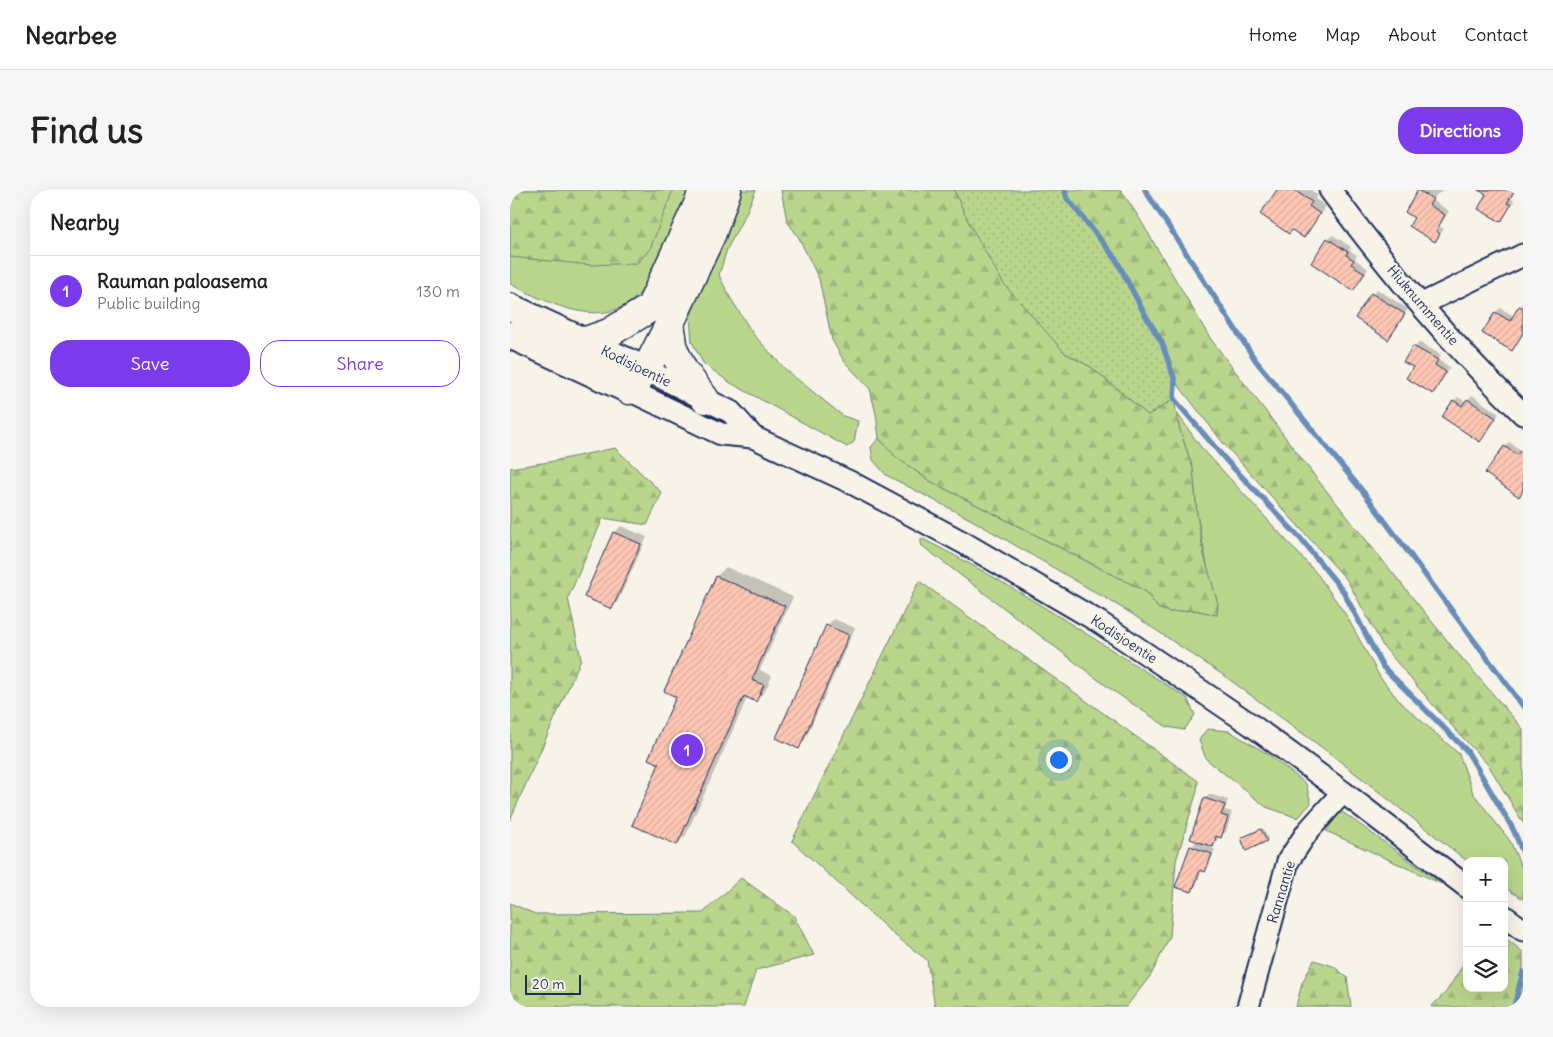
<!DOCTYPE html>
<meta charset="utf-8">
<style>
body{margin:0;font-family:Delius,sans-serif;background:#f6f6f6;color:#222}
.controls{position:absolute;right:15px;bottom:15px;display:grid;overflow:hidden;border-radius:10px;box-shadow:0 5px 20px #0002}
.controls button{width:45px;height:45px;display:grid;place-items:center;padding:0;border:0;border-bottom:1px solid #e0e0e0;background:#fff;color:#222;font:25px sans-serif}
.scale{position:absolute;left:15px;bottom:12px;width:56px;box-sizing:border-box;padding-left:5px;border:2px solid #1b2f5e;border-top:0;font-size:14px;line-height:18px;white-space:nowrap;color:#1b2f5e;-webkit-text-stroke:4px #f7f3e8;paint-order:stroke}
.you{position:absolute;left:548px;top:569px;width:18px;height:18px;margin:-12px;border:4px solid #fff;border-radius:50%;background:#1a73e8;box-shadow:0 0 0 8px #1a73e833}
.badge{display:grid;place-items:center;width:32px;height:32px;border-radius:50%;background:#7c3aed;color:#fff;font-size:16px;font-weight:700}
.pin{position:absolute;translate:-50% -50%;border:2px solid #fff;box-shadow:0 1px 5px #0006}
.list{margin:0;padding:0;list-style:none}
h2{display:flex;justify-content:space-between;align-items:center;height:65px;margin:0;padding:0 20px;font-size:21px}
h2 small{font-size:16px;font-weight:400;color:#767676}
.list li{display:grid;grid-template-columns:32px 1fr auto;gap:15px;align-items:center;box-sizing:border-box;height:70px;padding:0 20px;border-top:1px solid #e0e0e0}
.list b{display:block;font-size:19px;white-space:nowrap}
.list p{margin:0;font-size:16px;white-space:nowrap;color:#767676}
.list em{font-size:16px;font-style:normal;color:#767676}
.actions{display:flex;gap:10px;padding:15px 20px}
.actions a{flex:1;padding:11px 0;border:1px solid #7c3aed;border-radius:20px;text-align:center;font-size:18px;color:#7c3aed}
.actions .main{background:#7c3aed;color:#fff}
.icon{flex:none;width:28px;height:28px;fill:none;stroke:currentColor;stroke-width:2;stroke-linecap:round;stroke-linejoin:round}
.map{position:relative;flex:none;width:1013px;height:817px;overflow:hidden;border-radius:20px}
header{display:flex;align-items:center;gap:30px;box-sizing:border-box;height:70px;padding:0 25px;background:#fff;border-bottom:1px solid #e0e0e0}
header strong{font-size:24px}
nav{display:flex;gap:28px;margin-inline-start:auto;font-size:18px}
.intro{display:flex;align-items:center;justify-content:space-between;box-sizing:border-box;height:120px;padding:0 30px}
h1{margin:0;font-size:35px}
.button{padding:12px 22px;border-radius:20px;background:#7c3aed;color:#fff;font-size:18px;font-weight:700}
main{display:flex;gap:30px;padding:0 30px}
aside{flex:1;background:#fff;border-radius:20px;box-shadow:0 5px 20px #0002}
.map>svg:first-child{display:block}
</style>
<header>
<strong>Nearbee</strong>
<nav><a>Home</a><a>Map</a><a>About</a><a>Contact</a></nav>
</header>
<div class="intro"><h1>Find us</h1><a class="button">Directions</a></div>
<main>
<aside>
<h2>Nearby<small></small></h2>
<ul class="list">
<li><span class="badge">1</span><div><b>Rauman paloasema</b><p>Public building</p></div><em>130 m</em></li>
</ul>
<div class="actions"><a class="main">Save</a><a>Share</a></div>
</aside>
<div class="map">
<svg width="1013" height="817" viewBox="0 0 1013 817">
<defs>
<pattern id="forest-firs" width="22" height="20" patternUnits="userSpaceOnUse" patternTransform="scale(1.25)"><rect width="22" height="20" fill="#bad58c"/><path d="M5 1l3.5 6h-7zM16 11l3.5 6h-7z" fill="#9fb77b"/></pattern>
<pattern id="garden-dots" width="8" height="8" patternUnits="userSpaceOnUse" patternTransform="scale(1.25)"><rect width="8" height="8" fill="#bad58c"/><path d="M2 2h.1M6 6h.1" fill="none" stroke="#9fb77b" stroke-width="1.8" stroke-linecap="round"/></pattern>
<pattern id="building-hatch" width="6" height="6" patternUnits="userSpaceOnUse" patternTransform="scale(1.25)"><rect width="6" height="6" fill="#ffc7b4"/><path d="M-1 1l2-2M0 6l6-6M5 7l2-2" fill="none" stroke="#daab9d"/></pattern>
</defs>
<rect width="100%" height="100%" fill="#f7f3e8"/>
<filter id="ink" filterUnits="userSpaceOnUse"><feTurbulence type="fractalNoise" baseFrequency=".02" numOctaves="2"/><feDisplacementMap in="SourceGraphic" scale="10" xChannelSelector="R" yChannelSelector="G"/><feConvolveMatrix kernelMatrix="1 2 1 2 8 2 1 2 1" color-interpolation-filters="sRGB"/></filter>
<g filter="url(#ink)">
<path fill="#bad58c" stroke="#6a8275" d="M 0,0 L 179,0 C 175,20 162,40 153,59 C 147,72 139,93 130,103 C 94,143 39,113 0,94 Z
M 230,0 L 246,0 L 236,23 L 217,59 L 209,85 L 218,104 L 243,144 L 276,180 L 333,226 L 348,231 L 344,252 L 337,257 L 219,192 L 193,173 L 182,152 L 180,127 Z
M 667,223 L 690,256 L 808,385 L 836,425 L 870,487 L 890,512 L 949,564 L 963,603 L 1000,651 L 1013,681 L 1013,709 L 994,697 L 994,671 L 957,671 L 818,562 L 716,487 L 619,422 L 462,330 L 376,285 L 363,270 L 361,257 L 369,248 L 386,267 L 420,291 L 635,401 L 648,418 L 659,422 L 685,420 L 707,425 L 687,325 L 683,279 L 669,237 Z
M 411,348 C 503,394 590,453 677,508 L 685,525 L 674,540 L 657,537 L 599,498 L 411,355 Z
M 697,539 L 719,541 L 758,564 L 796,594 L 801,613 L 788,628 L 756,617 L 696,569 L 689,550 Z
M 831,621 L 932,694 L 816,641 Z"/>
<path fill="url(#forest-firs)" stroke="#6a8275" d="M 0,0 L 163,0 L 140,59 L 127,73 L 81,75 L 0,67 Z
M 271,0 L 444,0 L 458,31 L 555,163 L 581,177 L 638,225 L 664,209 L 669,237 L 683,279 L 687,325 L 694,365 L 708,414 L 707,425 L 685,420 L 659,422 L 648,418 L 635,401 L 420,291 L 386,267 L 369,248 L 366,224 L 360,199 L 334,171 L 322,150 L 309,89 L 289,48 L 277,31 Z
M 555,0 L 611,0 L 628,26 L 700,148 L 807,289 L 944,459 L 1013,539 L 1013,633 L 979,576 L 930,523 L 873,456 L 837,390 L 714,254 L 665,191 L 652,153 L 633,121 L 606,70 L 557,8 Z
M 105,258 L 152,303 L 137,335 L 93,328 L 58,408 L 71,469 L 0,630 L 0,278 L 39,272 Z
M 409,391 L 688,591 L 687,601 L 666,671 L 660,746 L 641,785 L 616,817 L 425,817 L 417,770 L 383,744 L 282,651 Z
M 231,688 L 284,726 L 304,765 L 246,780 L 234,817 L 0,817 L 0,713 L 25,724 L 193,723 Z
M 998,750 L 1013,762 L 1013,817 L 921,817 L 936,802 L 957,769 L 957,798 L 994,798 L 994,751 Z
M 804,770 L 823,776 L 837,787 L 841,817 L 786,817 L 792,793 Z"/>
<path fill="url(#garden-dots)" stroke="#6a8275" d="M 444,0 L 555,0 L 557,8 L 606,69 L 633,121 L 652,153 L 665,191 L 664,209 L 638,225 L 581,177 L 555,163 L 493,93 L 458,31 Z"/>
<path fill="#0003" d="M 769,0 L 801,0 L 808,5 L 805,9 L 816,16 L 800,39 L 793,46 Z
M 910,0 L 920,0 L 925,3 L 923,0 L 934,0 L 926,5 L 923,11 L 939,21 L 929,36 L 934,39 L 925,51 L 906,28 L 896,22 Z
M 971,0 L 1005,0 L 1001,8 L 1004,11 L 991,31 L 978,4 Z
M 823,45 L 841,57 L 839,60 L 847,65 L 845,69 L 858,79 L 843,100 L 818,49 Z
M 867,99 L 898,119 L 878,148 L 847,128 Z
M 1013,113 L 1013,144 L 1002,160 L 986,122 L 990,118 L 1004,126 Z
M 909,152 L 931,165 L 928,170 L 940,177 L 923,203 L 904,177 L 895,172 Z
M 962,205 L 989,224 L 974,246 L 944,211 L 948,207 L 956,212 Z
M 999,252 L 1012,261 L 1013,260 L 1013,301 L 1009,305 L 977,283 Z
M 111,336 L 137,347 L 108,411 L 102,418 L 104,343 Z
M 216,377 L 283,407 L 250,480 L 262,486 L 255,501 L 246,510 L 238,506 L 176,645 L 167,654 L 151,573 L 168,506 L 156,500 L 207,386 Z
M 324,429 L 345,438 L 295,550 L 288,557 L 317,435 Z
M 699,604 L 718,610 L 715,620 L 722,622 L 716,642 L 711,646 L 709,645 L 707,651 L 702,656 L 695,653 L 694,655 L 705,659 L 699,676 L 695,681 L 692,680 L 686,696 L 681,701 L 681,657 L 687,651 L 695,608 Z
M 753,638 L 758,648 L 756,650 L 734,647 Z"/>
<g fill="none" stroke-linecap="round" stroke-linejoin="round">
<path stroke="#678dba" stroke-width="5.5" d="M 555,0 L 557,8 L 606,69 L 633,121 L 652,153 L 665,191 L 664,209 L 715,269 L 790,348 L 833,401 L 873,477 L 957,561 L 1003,639 L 1013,663
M 635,0 L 746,171 L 854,303 L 1013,516
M 1004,817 L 1013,782"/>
</g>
<path fill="url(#building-hatch)" stroke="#1b2f5e" d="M 767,0 L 784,0 L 802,12 L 799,16 L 810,24 L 794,48 L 782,40 L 779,44 L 750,24 Z
M 908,0 L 923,9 L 919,15 L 935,25 L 926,41 L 930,44 L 925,52 L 899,36 L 904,28 L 895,22 Z
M 968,0 L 1005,0 L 997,13 L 1001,15 L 991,32 L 968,19 L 976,4 Z
M 817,48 L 838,62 L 836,65 L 844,70 L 841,74 L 855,83 L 843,101 L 801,73 Z
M 861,103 L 895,124 L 878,150 L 845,128 Z
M 1009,116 L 1013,118 L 1013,143 L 1002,161 L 972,143 L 985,122 L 1000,131 Z
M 903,156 L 928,170 L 925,175 L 936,182 L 923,204 L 896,188 L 903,177 L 893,172 Z
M 957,209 L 986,228 L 970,252 L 932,227 L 943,210 L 952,216 Z
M 994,256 L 1007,265 L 1011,260 L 1013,262 L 1013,301 L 1009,307 L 975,283 Z
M 103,342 L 131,354 L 102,419 L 74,407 Z
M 206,386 L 275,416 L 242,490 L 254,495 L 246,512 L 234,506 L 167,655 L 122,635 L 149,574 L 138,569 L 166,507 L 154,501 Z
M 316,435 L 339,445 L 289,559 L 266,548 Z
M 694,608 L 715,615 L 711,625 L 718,627 L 711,648 L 706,646 L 703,657 L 680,649 Z
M 751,639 L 757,651 L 736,661 L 731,648 Z
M 680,656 L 702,664 L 695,682 L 690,680 L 682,702 L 665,697 Z"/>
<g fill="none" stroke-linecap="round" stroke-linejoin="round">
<defs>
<path id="minor" d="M 820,0 C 877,78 944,157 1013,224
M 912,114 L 1013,65
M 136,180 L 221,222 L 243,247
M 119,200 L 211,244 L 243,247 L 340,292 L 454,353 L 589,432 L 740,534 L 833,602 L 957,697
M 994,726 L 1013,740
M 738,817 L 778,671 L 798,641 L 833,602"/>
<path id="major" d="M 0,117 L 136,180
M 0,145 L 119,200"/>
<path id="highway" d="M 160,133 L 164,161 L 173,180 L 195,209
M 76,151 L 99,143 L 140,118 L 190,10 L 192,0
M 119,200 L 136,180 L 160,133 L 202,43 L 217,0"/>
</defs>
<use href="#minor" stroke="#1b2f5e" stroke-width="25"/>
<use href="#major" stroke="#1b2f5e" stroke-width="30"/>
<use href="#highway" stroke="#1b2f5e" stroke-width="31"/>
<use href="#minor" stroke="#f7f3e8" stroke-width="21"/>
<use href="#major" stroke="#f7f3e8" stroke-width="26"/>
<use href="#highway" stroke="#f7f3e8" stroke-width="28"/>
</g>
</g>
<g text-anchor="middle" stroke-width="4" stroke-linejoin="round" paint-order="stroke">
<g font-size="14" fill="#1b2f5e" stroke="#f7f3e8">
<text transform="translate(913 115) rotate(49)" y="5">Hiuknummentie</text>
<text transform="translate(126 176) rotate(26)" y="5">Kodisjoentie</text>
<text transform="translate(614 449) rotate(33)" y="5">Kodisjoentie</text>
<text transform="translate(771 702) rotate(-73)" y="5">Rannantie</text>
</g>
</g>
</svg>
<div class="controls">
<button>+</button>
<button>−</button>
<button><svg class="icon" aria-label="layers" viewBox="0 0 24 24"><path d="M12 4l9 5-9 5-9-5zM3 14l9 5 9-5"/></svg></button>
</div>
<div class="scale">20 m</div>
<div class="you"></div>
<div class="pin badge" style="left:177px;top:560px">1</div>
</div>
</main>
